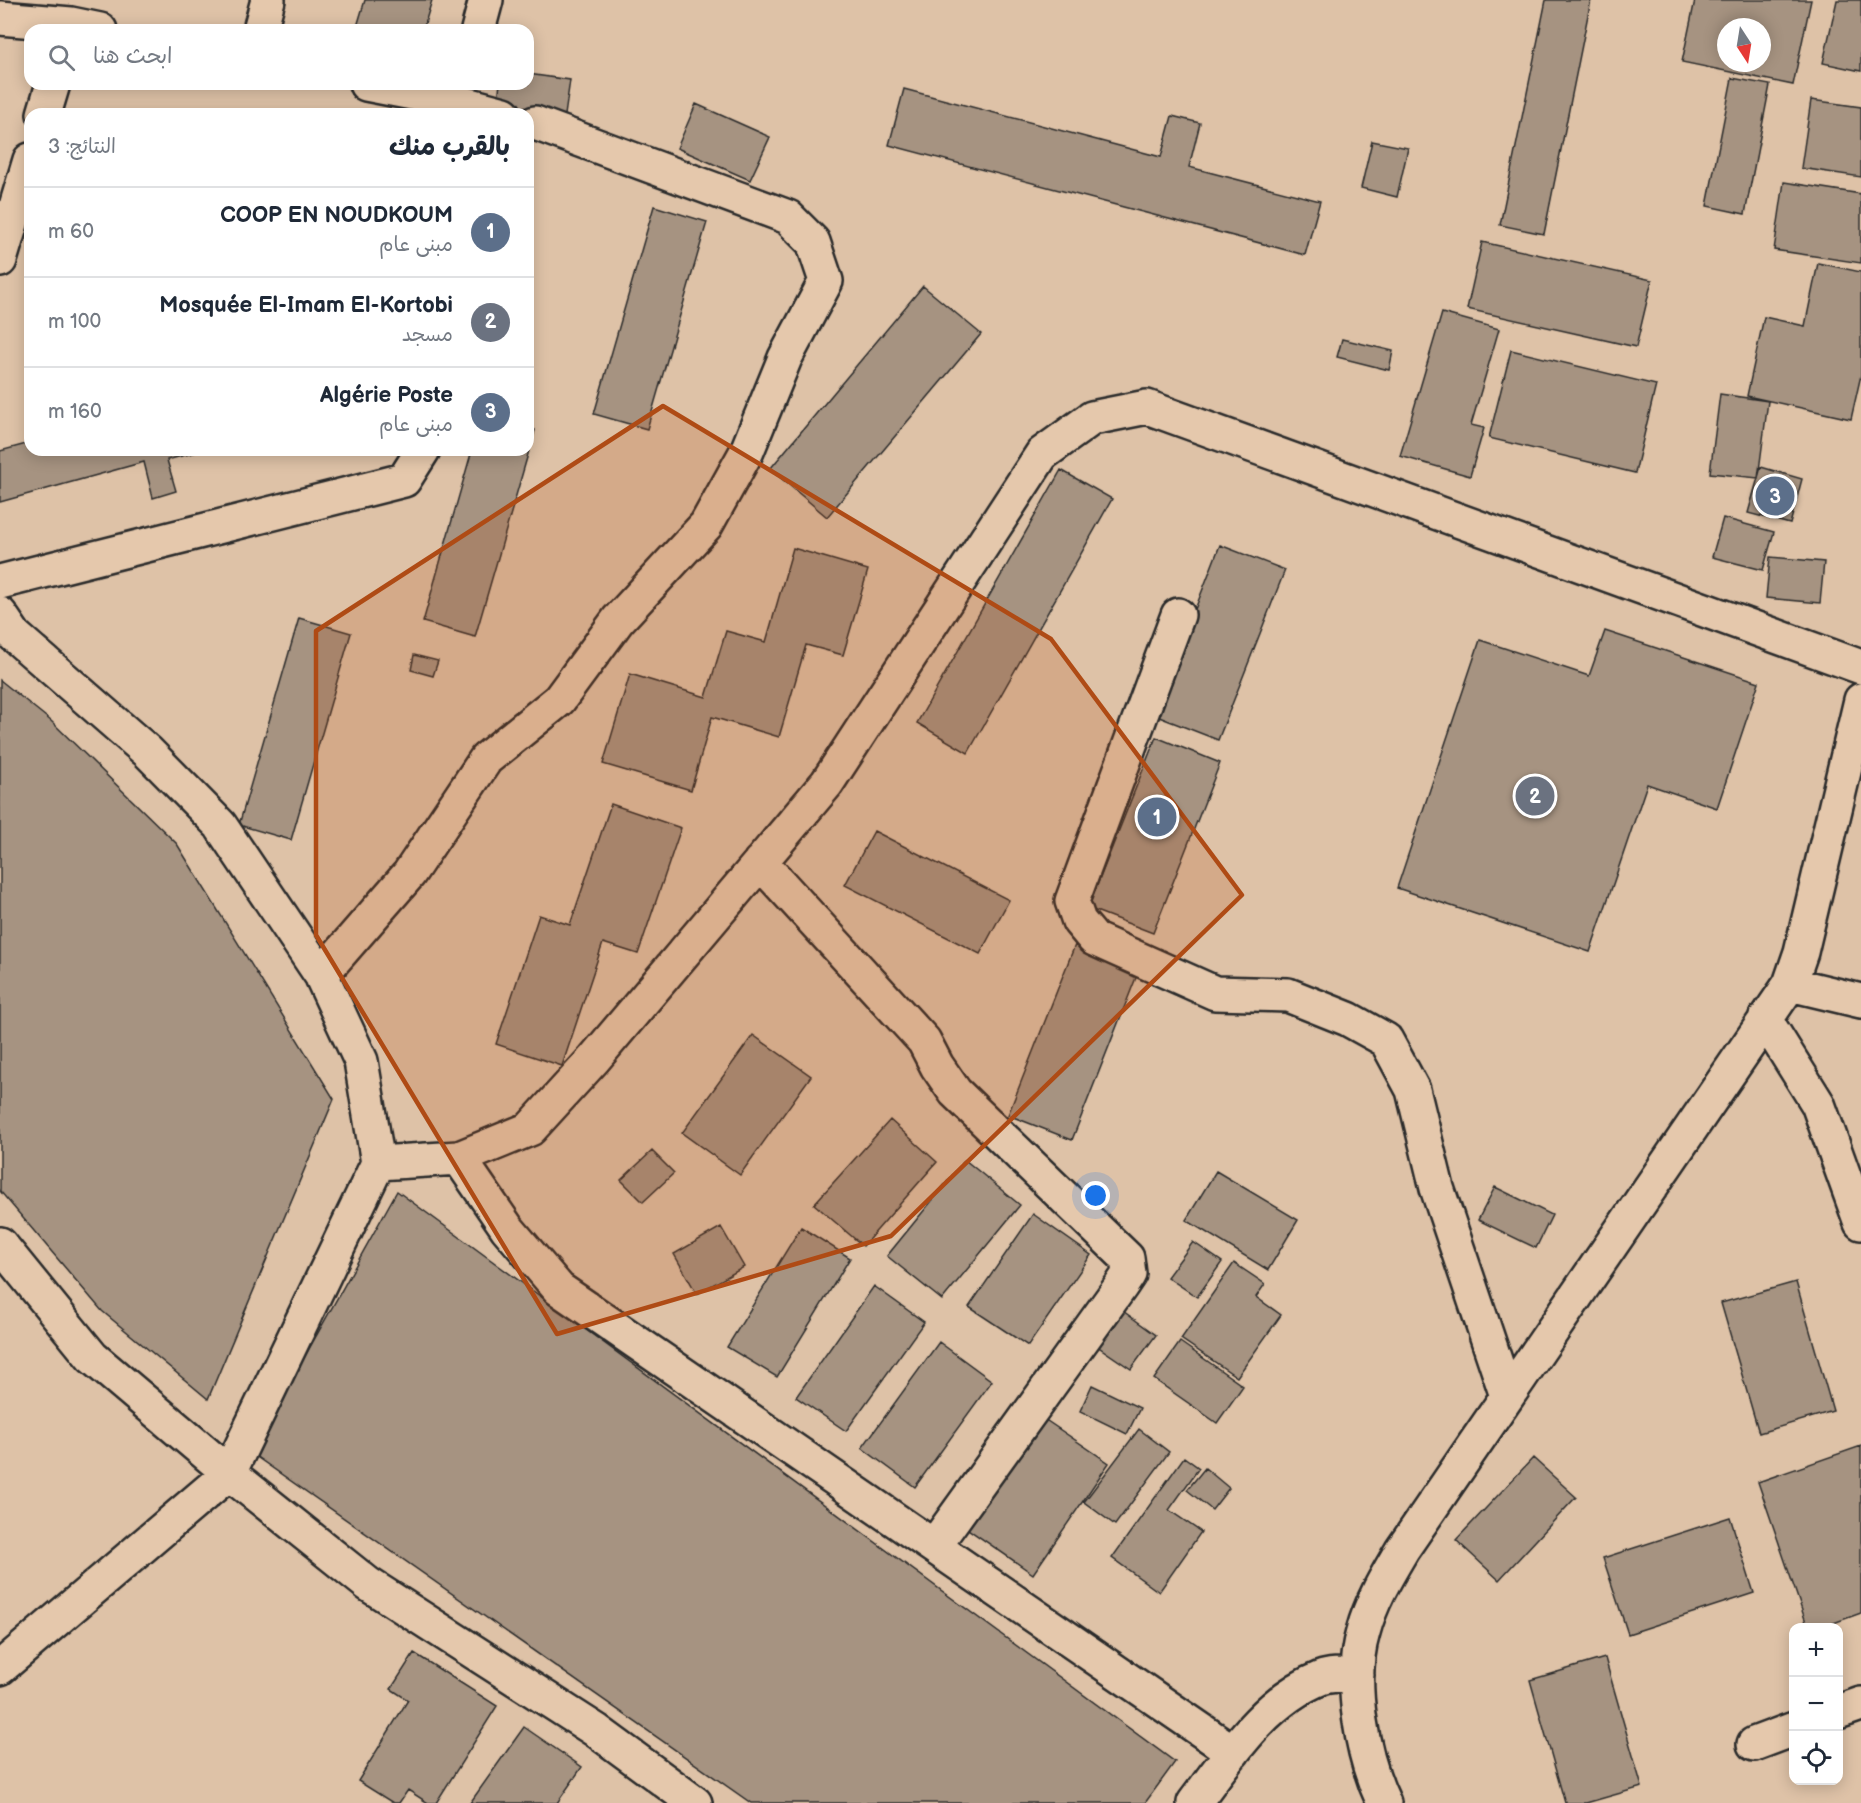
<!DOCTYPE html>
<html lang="ar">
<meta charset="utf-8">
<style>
body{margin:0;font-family:"Balsamiq Sans","Playpen Sans Arabic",sans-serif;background:#f6f6f7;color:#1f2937;direction:rtl}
.controls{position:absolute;right:18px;bottom:18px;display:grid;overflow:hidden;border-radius:12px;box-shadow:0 3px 15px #0003}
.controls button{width:54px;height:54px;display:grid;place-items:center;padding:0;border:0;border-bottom:2px solid #e0e1e3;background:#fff;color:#1f2937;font:30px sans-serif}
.compass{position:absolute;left:1717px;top:18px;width:54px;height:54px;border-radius:50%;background:#fff;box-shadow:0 3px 15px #0003;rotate:168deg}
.you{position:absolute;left:1096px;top:1196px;width:21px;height:21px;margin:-15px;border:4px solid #fff;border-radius:50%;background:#1a73e8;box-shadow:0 0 0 9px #1a73e833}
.badge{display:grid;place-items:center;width:39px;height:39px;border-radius:50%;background:#b45309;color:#fff;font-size:20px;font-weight:700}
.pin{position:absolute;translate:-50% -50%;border:3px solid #fff;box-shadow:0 2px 6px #0006}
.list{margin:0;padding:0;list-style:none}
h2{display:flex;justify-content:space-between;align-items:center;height:78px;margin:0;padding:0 24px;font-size:26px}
h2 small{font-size:20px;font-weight:400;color:#747a83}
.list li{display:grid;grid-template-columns:39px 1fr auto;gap:18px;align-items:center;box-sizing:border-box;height:90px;padding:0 24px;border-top:2px solid #e0e1e3}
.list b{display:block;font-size:22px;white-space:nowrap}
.list p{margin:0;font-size:20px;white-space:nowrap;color:#747a83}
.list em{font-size:20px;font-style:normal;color:#747a83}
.icon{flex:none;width:33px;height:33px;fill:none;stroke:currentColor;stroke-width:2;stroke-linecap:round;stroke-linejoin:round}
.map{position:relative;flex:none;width:1861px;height:1803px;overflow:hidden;direction:ltr}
.search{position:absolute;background:#fff;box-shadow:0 3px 15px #0003;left:24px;top:24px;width:510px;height:66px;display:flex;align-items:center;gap:15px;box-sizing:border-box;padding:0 21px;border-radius:18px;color:#747a83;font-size:22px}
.panel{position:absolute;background:#fff;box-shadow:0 3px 15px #0003;left:24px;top:108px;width:510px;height:348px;border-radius:18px;direction:rtl}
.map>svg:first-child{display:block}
</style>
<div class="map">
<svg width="1861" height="1803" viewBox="0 0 1861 1803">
<rect width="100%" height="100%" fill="#dec2a7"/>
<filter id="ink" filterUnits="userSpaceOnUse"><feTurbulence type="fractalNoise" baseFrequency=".0167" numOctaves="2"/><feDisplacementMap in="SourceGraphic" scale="12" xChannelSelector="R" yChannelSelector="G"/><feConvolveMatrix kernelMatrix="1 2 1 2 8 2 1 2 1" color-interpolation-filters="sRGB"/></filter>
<g filter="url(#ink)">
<path fill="#a69381" stroke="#2b2b2b" stroke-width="1.5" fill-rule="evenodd" d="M 365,0 L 432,0 L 423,30 L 356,30 Z
M 1546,0 L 1591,0 L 1544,234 L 1500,225 Z
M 1695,0 L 1811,0 L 1793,85 L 1682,62 ZM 1726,27 L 1762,27 L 1762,63 L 1726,63 Z
M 1837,0 L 1861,0 L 1861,71 L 1823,63 Z
M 528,74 L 570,80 L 565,115 L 497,105 L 500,84 L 528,84 Z
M 1732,78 L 1770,85 L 1745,214 L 1707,206 Z
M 904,89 L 1161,157 L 1172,116 L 1200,123 L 1189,167 L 1320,201 L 1305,255 L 889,145 Z
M 1811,100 L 1861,107 L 1861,177 L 1801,168 Z
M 696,104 L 770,137 L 750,180 L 677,148 Z
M 1372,141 L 1408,148 L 1397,197 L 1361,188 Z
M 1784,182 L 1861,194 L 1861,263 L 1774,250 Z
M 654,206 L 707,222 L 647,429 L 594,414 Z
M 1482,242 L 1652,280 L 1636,347 L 1467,309 Z
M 1818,263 L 1861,272 L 1861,375 L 1851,419 L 1747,396 L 1764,317 L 1805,326 Z
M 923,286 L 981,334 L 827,517 L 770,469 Z
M 1442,313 L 1499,329 L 1471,425 L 1484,428 L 1470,476 L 1400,456 Z
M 1342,339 L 1393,351 L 1389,370 L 1337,357 Z
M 1511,350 L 1656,385 L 1635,473 L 1489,438 Z
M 1720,394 L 1768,401 L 1758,478 L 1710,473 Z
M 528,428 L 535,430 L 475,637 L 423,622 L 472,450 L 528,450 Z
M 30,443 L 30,450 L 204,450 L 167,460 L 176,491 L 153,498 L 144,462 L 0,502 L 0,451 Z
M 1761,467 L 1802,479 L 1790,524 L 1748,513 Z
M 1061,470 L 1112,499 L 968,753 L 917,723 Z
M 1723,518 L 1774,532 L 1763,570 L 1712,557 Z
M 1220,545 L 1285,570 L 1218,740 L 1154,715 Z
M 793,548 L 868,570 L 843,655 L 806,645 L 779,737 L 712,717 L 691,790 L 603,764 L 630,674 L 706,697 L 726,631 L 766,642 Z
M 1770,557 L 1824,562 L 1820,603 L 1766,598 Z
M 299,618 L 351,633 L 291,840 L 239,825 Z
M 1605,631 L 1759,682 L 1717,808 L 1647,784 L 1590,952 L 1397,888 L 1480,640 L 1589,676 Z
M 414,655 L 438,661 L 433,676 L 411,670 Z
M 0,680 L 51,721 L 177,844 L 334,1099 L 208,1399 L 102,1311 L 0,1191 Z
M 1156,737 L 1220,763 L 1153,933 L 1088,908 Z
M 611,804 L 681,828 L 638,954 L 603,943 L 562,1066 L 496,1044 L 539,915 L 570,925 Z
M 874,831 L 1009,900 L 980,954 L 845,885 Z
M 1075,945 L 1139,970 L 1072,1140 L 1008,1115 Z
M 753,1035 L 811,1076 L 740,1175 L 682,1133 Z
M 890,1120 L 937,1162 L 863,1246 L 814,1204 Z
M 652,1151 L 674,1173 L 643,1202 L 621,1180 Z
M 965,1160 L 1020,1205 L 942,1300 L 887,1256 Z
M 1216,1171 L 1298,1220 L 1268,1270 L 1186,1220 Z
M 1495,1187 L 1552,1215 L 1536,1248 L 1478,1220 Z
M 397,1191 L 1175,1762 L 1145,1803 L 751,1803 L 251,1453 Z
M 1033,1214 L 1091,1255 L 1028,1346 L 969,1307 Z
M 721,1227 L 744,1267 L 697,1294 L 674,1254 Z
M 801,1227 L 850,1258 L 777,1377 L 727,1347 Z
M 1193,1242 L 1222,1262 L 1197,1297 L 1167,1277 Z
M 1234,1263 L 1265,1284 L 1256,1297 L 1281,1315 L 1237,1377 L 1181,1339 Z
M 1796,1282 L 1833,1411 L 1759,1433 L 1721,1303 Z
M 874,1286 L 924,1322 L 846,1431 L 796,1397 Z
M 1109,1301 L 1156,1335 L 1131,1369 L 1084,1337 Z
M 939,1342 L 992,1381 L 915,1487 L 862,1448 Z
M 1180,1342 L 1243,1386 L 1217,1423 L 1154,1379 Z
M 1092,1385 L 1140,1408 L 1127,1434 L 1080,1411 Z
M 1025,1406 L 1109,1463 L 1033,1574 L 949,1516 Z
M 1139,1429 L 1169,1452 L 1115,1525 L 1084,1502 Z
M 1861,1446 L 1861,1613 L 1820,1628 L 1808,1628 L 1758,1482 Z
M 1184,1457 L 1199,1468 L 1169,1510 L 1201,1532 L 1159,1592 L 1112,1558 Z
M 1533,1458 L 1576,1497 L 1499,1580 L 1456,1540 Z
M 1205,1468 L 1229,1488 L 1212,1510 L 1187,1490 Z
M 1730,1517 L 1754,1593 L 1628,1634 L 1603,1558 Z
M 414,1653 L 497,1706 L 436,1803 L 428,1803 L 408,1790 L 399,1803 L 393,1803 L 358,1781 L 408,1700 L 391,1689 Z
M 1605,1658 L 1642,1787 L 1586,1803 L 1565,1803 L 1530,1680 Z
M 524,1727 L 582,1767 L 557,1803 L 470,1803 Z"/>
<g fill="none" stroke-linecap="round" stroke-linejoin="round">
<defs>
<path id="minor" d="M 0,18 L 71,24 L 100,30
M 260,30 L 268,0
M 478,30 L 486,0
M 366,84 L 459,102 L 504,114
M 44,114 L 53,84
M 0,260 L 30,160
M 0,582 L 404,480 L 423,450
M 0,614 L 15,636 L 148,752 L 220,825 L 321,975 L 361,1061 L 378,1163 L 229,1473 L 0,1668
M 1178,615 L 1072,901 L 1079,921 L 1094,939 L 1215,993 L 1288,995 L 1348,1019 L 1386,1040 L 1413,1090 L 1437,1188 L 1507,1396
M 760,862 L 924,1041 L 937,1066 L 955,1092 L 1127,1258 L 1129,1274 L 1121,1286 L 934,1546
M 321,975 L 409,874 L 486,759 L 559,700 L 618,620 L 706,525 L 747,451 L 785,358 L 826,281 L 813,242 L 788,217 L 535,123
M 1790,984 L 1861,1001
M 1765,1019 L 1818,1104 L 1861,1223
M 459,1158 L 507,1228 L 559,1289 L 1233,1752
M 378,1163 L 459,1158 L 530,1129 L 594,1059 L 827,783 L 1042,454 L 1092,418 L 1147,407 L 1861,667
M 0,1244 L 92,1357 L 229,1473 L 368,1584 L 597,1731 L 695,1803
M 1838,1712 L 1861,1704
M 1754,1744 L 1794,1729
M 1194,1803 C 1229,1757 1265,1700 1321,1678 C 1331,1674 1346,1675 1357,1675
M 1384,1803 C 1362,1757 1348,1682 1363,1632 C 1371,1602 1386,1577 1402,1550 L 1790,984 L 1801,952 L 1861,700"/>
</defs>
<use href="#minor" stroke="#2b2b2b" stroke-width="38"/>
<use href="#minor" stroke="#e5c8ac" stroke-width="33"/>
</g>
</g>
<path fill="#af4b15" fill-opacity="0.2" stroke="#af4b15" stroke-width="4.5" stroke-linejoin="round" d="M 663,406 L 1051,639 L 1242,895 L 891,1236 L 557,1334 L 316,935 L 316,631 Z"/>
</svg>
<div class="controls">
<button>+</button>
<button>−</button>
<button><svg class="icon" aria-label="locate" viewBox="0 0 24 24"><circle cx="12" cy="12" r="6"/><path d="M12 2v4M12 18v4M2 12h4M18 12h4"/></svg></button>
</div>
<svg class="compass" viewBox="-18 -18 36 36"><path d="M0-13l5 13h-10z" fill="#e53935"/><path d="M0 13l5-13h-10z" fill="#747a83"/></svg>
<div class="you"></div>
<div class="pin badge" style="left:1157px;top:817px;background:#5c6f8a">1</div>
<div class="pin badge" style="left:1535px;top:796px;background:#6b7280">2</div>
<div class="pin badge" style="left:1775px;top:496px;background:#5c6f8a">3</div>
<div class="search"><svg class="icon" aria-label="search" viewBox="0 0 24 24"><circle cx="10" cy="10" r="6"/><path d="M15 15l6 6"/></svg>ابحث هنا</div>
<section class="panel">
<h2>بالقرب منك<small>النتائج: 3</small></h2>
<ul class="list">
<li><span class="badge" style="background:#5c6f8a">1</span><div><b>COOP EN NOUDKOUM</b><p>مبنى عام</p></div><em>60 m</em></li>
<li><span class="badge" style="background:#6b7280">2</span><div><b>Mosquée El-Imam El-Kortobi</b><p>مسجد</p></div><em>100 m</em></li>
<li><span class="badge" style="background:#5c6f8a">3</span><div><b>Algérie Poste</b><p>مبنى عام</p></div><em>160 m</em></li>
</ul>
</section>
</div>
